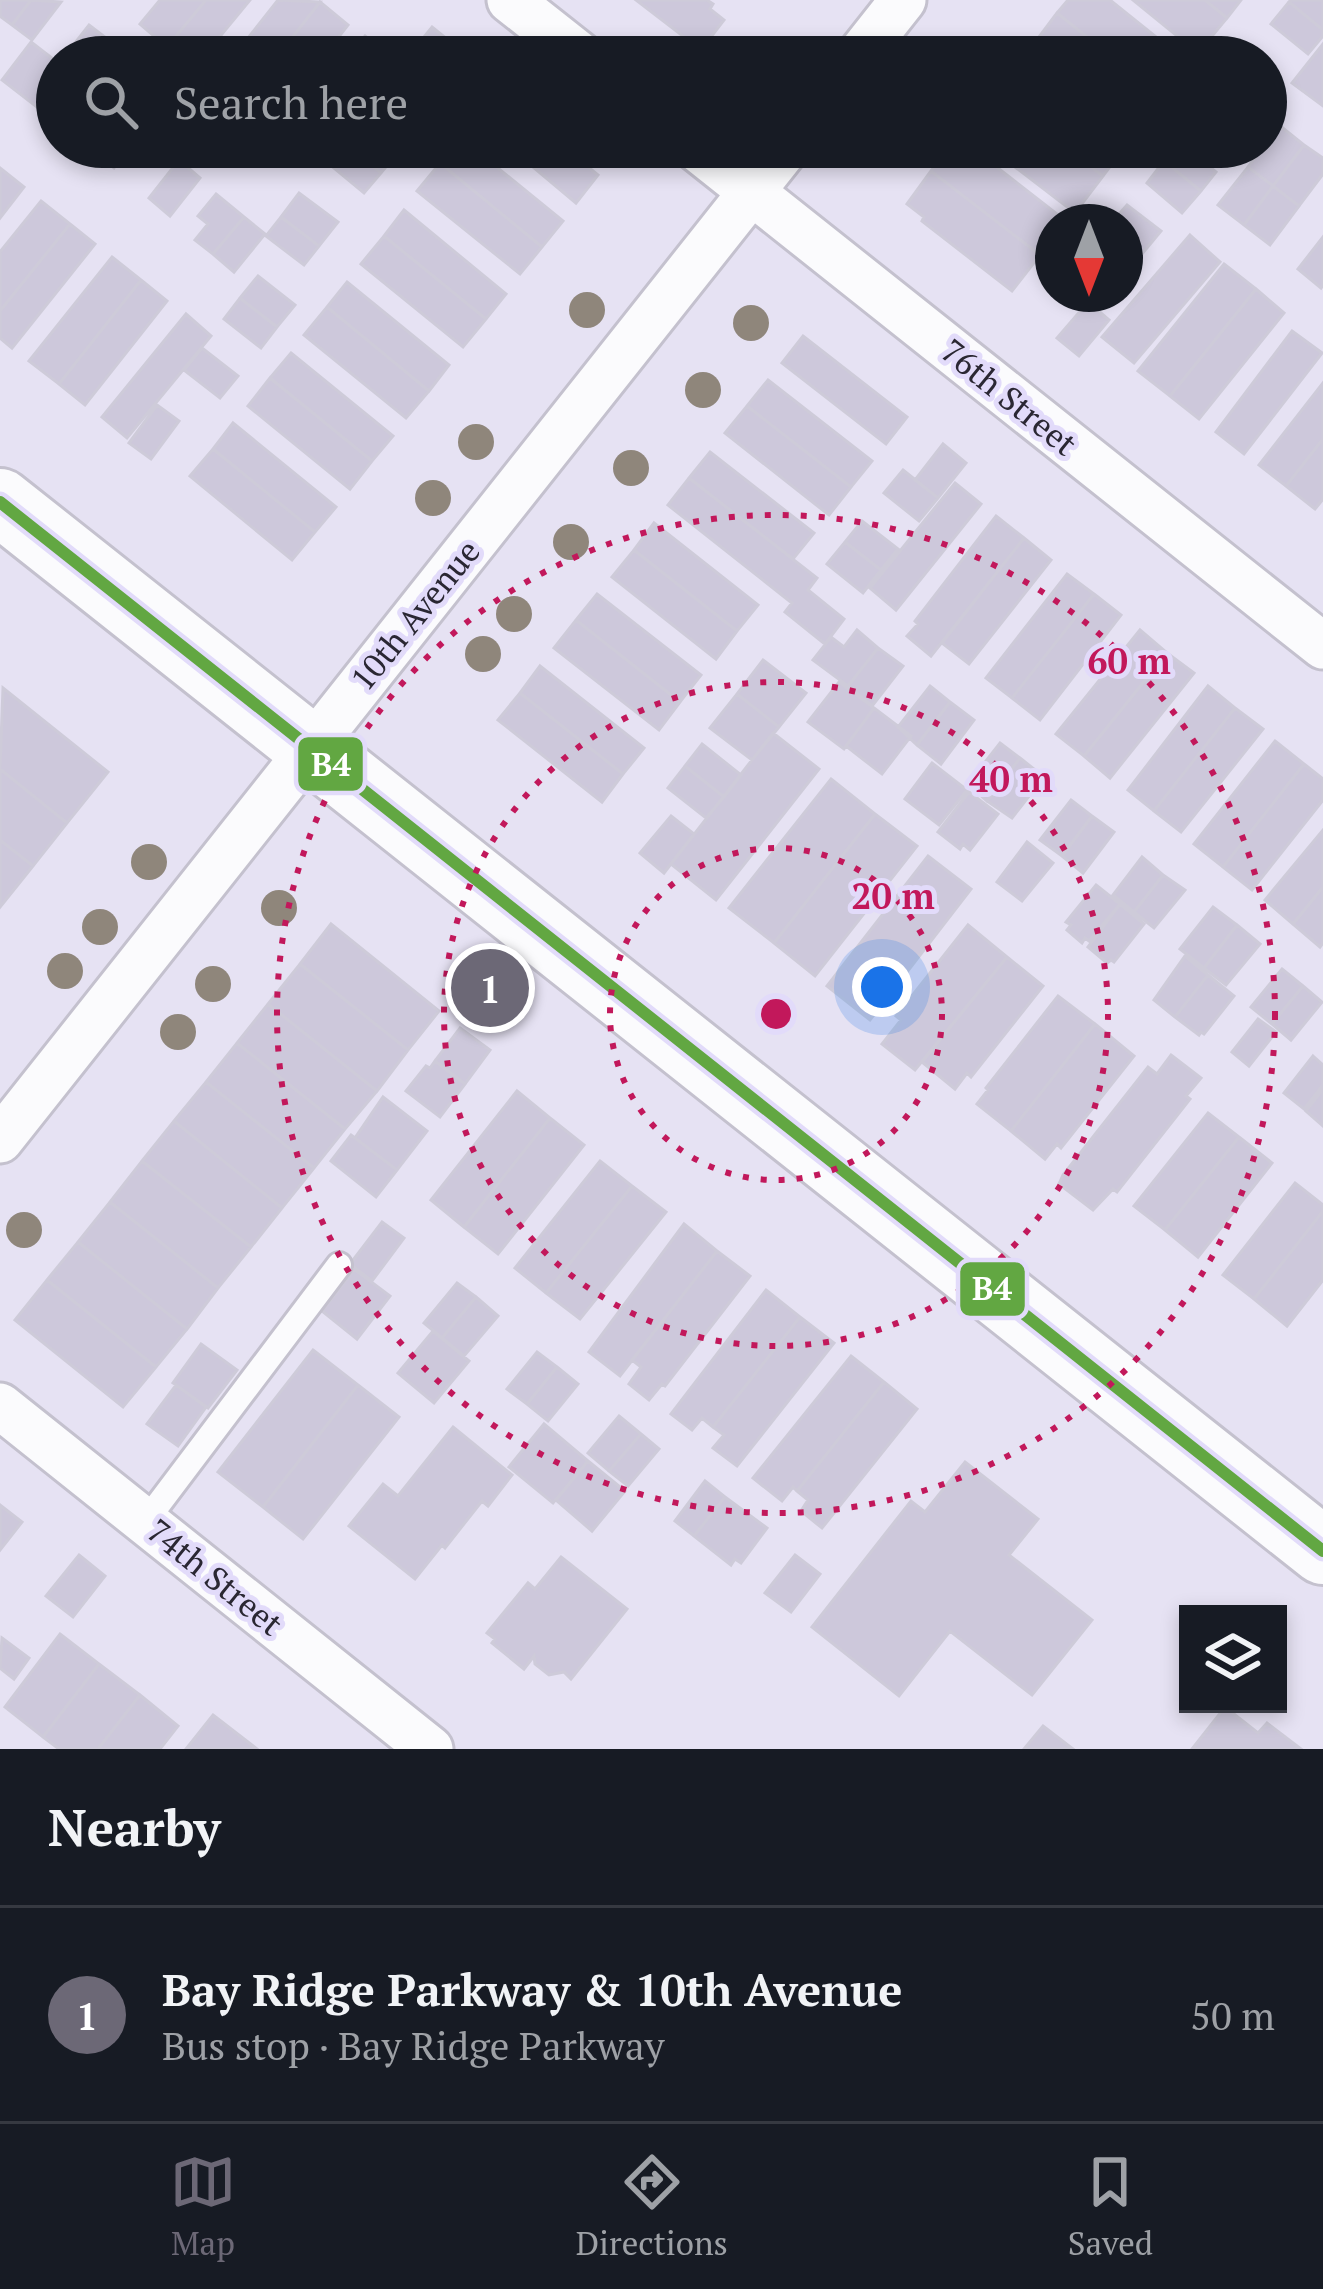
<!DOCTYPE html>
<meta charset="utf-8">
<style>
body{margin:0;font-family:"PT Serif",serif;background:#242831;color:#f1f3f6}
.controls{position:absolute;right:36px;bottom:36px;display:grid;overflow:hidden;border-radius:0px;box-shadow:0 6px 18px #0003}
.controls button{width:108px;height:108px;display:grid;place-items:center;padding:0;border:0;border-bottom:3px solid #363941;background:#171b24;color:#f1f3f6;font:60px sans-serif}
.compass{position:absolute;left:1035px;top:204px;width:108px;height:108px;border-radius:50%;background:#171b24;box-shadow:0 6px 18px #0003;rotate:180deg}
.you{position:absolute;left:882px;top:987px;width:42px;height:42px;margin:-30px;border:9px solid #fff;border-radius:50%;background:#1a73e8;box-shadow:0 0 0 18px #1a73e833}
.badge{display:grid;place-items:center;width:78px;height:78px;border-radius:50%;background:#6c6876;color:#fff;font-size:39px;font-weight:700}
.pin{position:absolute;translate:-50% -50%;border:6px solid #fff;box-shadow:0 3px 12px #0006}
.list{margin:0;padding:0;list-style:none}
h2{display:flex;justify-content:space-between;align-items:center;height:156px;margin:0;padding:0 48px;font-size:51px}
h2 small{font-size:39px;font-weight:400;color:#9ea1a6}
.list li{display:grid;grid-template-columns:78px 1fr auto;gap:36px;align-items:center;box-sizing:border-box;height:216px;padding:0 48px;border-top:3px solid #363941}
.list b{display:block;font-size:45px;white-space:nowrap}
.list p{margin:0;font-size:39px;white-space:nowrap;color:#9ea1a6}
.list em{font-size:39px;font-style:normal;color:#9ea1a6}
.icon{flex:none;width:66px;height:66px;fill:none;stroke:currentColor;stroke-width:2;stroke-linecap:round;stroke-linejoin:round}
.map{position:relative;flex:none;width:1323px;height:1749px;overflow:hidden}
.search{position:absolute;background:#171b24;box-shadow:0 6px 18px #0003;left:36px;right:36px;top:36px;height:132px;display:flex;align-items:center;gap:30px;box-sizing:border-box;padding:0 42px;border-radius:66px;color:#9ea1a6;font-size:45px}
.sheet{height:372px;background:#171b24}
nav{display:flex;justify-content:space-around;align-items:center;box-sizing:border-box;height:168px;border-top:3px solid #363941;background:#171b24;font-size:33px;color:#9ea1a6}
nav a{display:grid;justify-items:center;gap:6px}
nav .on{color:#6c6876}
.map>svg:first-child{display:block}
</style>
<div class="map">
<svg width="1323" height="1749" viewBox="0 0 1323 1749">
<rect width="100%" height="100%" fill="#e6e2f3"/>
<path fill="#cdc8db" stroke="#cecbd9" stroke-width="3" d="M 0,0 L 31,0 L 12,25 L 0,16 Z
M 31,0 L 61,2 L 32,40 L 12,25 Z
M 160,0 L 206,0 L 167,47 L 140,24 Z
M 206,0 L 250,0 L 203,57 L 180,57 L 167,47 Z
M 278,0 L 320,2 L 277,57 L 233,57 Z
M 636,0 L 707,0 L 713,4 L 710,9 L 724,20 L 701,50 Z
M 1068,0 L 1110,0 L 1181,57 L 1112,57 L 1057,13 Z
M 1133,0 L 1205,0 L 1227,18 L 1198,53 Z
M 1205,0 L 1241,0 L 1227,18 Z
M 1291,0 L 1323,0 L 1323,30 L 1289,2 Z
M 320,2 L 348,25 L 323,57 L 277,57 Z
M 1289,2 L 1323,30 L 1323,36 L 1308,54 L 1271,24 Z
M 1057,13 L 1112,57 L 1048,57 L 1033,45 Z
M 89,25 L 110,41 L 98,57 L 64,57 Z
M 432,27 L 469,57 L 408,57 Z
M 365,36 L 392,57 L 347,57 Z
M 110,41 L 130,57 L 98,57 Z
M 31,42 L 57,62 L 57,92 L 42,111 L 2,80 Z
M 1323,44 L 1323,106 L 1292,83 Z
M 57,92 L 57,123 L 42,111 Z
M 1279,125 L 1304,145 L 1273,186 L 1248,167 Z
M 1304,145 L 1323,158 L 1323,174 L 1299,206 L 1273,186 Z
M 87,147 L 130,147 L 114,168 Z
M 332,147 L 350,147 L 381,173 L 364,193 L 322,158 Z
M 350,147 L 387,147 L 396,155 L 381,173 Z
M 453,147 L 472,147 L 563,221 L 542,247 L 440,163 Z
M 509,147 L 564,147 L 598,175 L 576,203 Z
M 950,147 L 976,151 L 1066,221 L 1053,222 L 1053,238 L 1040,255 L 931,171 Z
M 989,147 L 1065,147 L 1103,176 L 1075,213 Z
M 1065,147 L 1125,147 L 1103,176 Z
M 1175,147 L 1186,147 L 1216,172 L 1201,191 L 1164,161 Z
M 179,160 L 200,178 L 170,216 L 149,198 Z
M 1164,161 L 1201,191 L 1182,213 L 1147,183 Z
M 440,163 L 542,247 L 520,274 L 417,191 Z
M 1248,167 L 1273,186 L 1244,225 L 1218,205 Z
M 0,168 L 24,187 L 0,218 Z
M 931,171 L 1040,255 L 1012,291 L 922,221 L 924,217 L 907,204 Z
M 1273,186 L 1299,206 L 1270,245 L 1244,225 Z
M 299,193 L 338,222 L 319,246 L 281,217 Z
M 216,194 L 244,217 L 213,254 L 195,240 L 208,224 L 198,216 Z
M 41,201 L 70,224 L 0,311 L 0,252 Z
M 1127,205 L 1161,231 L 1137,260 L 1125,250 L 1125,222 L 1112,222 Z
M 404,210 L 506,294 L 486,319 L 384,236 Z
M 244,217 L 265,234 L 234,272 L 213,254 Z
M 281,217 L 319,246 L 304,265 L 266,236 Z
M 70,224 L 95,244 L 12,348 L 0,338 L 0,311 Z
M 1190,235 L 1220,262 L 1134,363 L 1102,337 Z
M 384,236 L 486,319 L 463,347 L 361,264 Z
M 1323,237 L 1323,285 L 1321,288 L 1298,269 Z
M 112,257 L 141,280 L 59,384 L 29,361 Z
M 1224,264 L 1256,289 L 1170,396 L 1138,371 Z
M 258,276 L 295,305 L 277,327 L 240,298 Z
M 141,280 L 167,301 L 85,405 L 59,384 Z
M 347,282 L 449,365 L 429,391 L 327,307 Z
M 1256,289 L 1284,313 L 1199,419 L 1170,396 Z
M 240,298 L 277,327 L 261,348 L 224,319 Z
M 1088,302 L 1109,320 L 1079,356 L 1057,338 Z
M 327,307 L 429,391 L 406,418 L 304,335 Z
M 186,314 L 211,336 L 127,438 L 102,417 Z
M 1292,331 L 1322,353 L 1244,454 L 1216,432 Z
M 803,336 L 907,417 L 886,444 L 782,363 Z
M 202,348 L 238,376 L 220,398 L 184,370 Z
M 291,353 L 393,436 L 372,461 L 270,378 Z
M 270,378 L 372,461 L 350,489 L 248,406 Z
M 768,380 L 872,461 L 851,487 L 747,406 Z
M 1323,383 L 1323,439 L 1286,486 L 1259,465 Z
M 157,405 L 179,421 L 151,459 L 129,443 Z
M 747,406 L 851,487 L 829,515 L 725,433 Z
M 233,423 L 336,507 L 315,532 L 213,449 Z
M 1323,439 L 1323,499 L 1315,509 L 1286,486 Z
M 943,444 L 966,463 L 938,498 L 915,480 Z
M 213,449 L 315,532 L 292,560 L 190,476 Z
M 710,452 L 814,533 L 793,559 L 689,478 Z
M 903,470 L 938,498 L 919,521 L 884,493 Z
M 689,478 L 817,578 L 808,590 L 844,619 L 825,644 L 785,612 L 792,603 L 668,505 Z
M 955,483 L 981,504 L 896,610 L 870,588 Z
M 996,516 L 1024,538 L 931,656 L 907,636 L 918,624 L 915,621 Z
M 862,521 L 898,549 L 881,570 L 845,542 Z
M 654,523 L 758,605 L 737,631 L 634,550 Z
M 1024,538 L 1051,560 L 969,664 L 942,643 Z
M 845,542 L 881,570 L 863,593 L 827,564 Z
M 634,550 L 737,631 L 716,659 L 612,577 Z
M 1067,574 L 1094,594 L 1012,698 L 986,678 Z
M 597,594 L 701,675 L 680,702 L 576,620 Z
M 1094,594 L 1121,615 L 1040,720 L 1012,698 Z
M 576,620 L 680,702 L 659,730 L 554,648 Z
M 857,630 L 878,648 L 848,686 L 813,660 L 831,637 L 844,647 Z
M 1140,630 L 1167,653 L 1084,756 L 1056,734 Z
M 878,648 L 903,666 L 872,706 L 848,686 Z
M 1167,653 L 1194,673 L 1110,778 L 1084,756 Z
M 763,660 L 806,693 L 779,727 L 737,694 Z
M 540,666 L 644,748 L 623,774 L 520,693 Z
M 839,682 L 874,708 L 844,749 L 808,722 Z
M 930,686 L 950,702 L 917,745 L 898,727 Z
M 1208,686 L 1235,708 L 1154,811 L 1128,790 Z
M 3,688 L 108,772 L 67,823 L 0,769 Z
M 520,693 L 623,774 L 602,802 L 498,720 Z
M 737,694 L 779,727 L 752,760 L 710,728 Z
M 950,702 L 974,720 L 941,764 L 917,745 Z
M 874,708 L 911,736 L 882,774 L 846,746 Z
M 1235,708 L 1263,729 L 1181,832 L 1154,811 Z
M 773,733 L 819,769 L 716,900 L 671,864 Z
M 1275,741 L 1304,764 L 1223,867 L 1194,844 Z
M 1000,743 L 1020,758 L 987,801 L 968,784 Z
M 702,744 L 741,775 L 724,797 L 685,766 Z
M 1020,758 L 1044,777 L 1012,818 L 987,801 Z
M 932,763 L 967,790 L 939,825 L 905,799 Z
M 1304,764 L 1323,779 L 1323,800 L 1252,890 L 1223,867 Z
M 685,766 L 724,797 L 706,818 L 668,788 Z
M 0,769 L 67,823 L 33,866 L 0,840 Z
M 831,779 L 875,814 L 774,943 L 729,908 Z
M 969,792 L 998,814 L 970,850 L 963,844 L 960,849 L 938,832 Z
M 1071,800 L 1092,816 L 1062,856 L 1040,840 Z
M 875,814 L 917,846 L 815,976 L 774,943 Z
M 671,816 L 694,834 L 664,873 L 640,853 Z
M 1092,816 L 1114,832 L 1083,873 L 1062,856 Z
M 1323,830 L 1323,887 L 1293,924 L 1265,900 Z
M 0,840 L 33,866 L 0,907 Z
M 1027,842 L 1053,863 L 1022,901 L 997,882 Z
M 928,856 L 971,889 L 870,1020 L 827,986 Z
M 1142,857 L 1163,875 L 1134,912 L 1113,895 Z
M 1163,875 L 1185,890 L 1154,928 L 1134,912 Z
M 1096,885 L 1120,904 L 1089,941 L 1085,938 L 1082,943 L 1067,930 L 1071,925 L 1066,922 Z
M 1323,887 L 1323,943 L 1320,947 L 1293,924 Z
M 1120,904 L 1144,924 L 1114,962 L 1111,960 L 1107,963 L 1088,947 Z
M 1213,907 L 1237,925 L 1204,968 L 1180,949 Z
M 331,924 L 439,1011 L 408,1050 L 300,964 Z
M 968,925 L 1007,957 L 915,1070 L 882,1044 L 901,1020 L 896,1016 Z
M 1237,925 L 1260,944 L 1226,985 L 1204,968 Z
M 1185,956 L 1208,975 L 1175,1017 L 1154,1000 Z
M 1007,957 L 1043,986 L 971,1077 L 967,1073 L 955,1089 L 922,1062 Z
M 300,964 L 408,1050 L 377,1091 L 268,1004 Z
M 1282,969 L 1303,986 L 1272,1024 L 1251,1007 Z
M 1208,975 L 1234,996 L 1204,1034 L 1201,1032 L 1199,1035 L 1175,1017 Z
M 1303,986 L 1322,1002 L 1291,1040 L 1272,1024 Z
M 1058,996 L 1095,1024 L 1011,1131 L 977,1104 L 988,1090 L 986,1088 Z
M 268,1004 L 377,1091 L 345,1129 L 237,1043 Z
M 1258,1019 L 1276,1032 L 1249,1066 L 1232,1052 Z
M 1095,1024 L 1134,1056 L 1061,1148 L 1057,1144 L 1045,1159 L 1011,1131 Z
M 460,1028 L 490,1050 L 465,1084 L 435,1061 Z
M 237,1043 L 345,1129 L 314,1168 L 206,1082 Z
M 1171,1055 L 1201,1078 L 1186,1096 L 1190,1099 L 1117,1192 L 1113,1189 L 1093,1210 L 1059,1184 L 1063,1175 L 1148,1067 L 1157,1074 Z
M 1313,1056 L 1323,1065 L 1323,1085 L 1304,1109 L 1284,1093 Z
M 435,1061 L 465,1084 L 440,1117 L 406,1091 L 426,1066 L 430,1068 Z
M 206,1082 L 314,1168 L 282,1208 L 174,1121 Z
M 1323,1089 L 1323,1126 L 1306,1111 Z
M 517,1091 L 550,1118 L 464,1227 L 431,1200 Z
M 383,1097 L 427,1131 L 397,1170 L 355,1138 Z
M 1208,1113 L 1239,1137 L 1165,1230 L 1134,1206 Z
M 550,1118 L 584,1145 L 498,1254 L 464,1227 Z
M 174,1121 L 282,1208 L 251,1247 L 142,1161 Z
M 351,1135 L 397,1170 L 376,1197 L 331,1161 Z
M 1239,1137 L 1272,1163 L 1198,1257 L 1165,1230 Z
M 142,1161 L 251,1247 L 218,1288 L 110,1202 Z
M 600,1161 L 632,1186 L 546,1293 L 515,1268 Z
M 1295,1183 L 1323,1205 L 1323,1211 L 1254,1299 L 1223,1275 Z
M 632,1186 L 666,1212 L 580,1319 L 546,1293 Z
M 110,1202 L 218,1288 L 187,1329 L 78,1242 Z
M 1323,1211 L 1323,1280 L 1287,1326 L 1254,1299 Z
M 382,1222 L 404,1238 L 372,1281 L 350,1264 Z
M 684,1224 L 717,1251 L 620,1376 L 589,1352 Z
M 78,1242 L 187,1329 L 156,1367 L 47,1280 Z
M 717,1251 L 750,1276 L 665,1386 L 662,1384 L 649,1400 L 629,1384 L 641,1367 L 632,1360 Z
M 354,1269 L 390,1296 L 357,1339 L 322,1311 Z
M 47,1280 L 156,1367 L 123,1407 L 15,1320 Z
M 457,1283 L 476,1297 L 442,1338 L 424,1323 Z
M 766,1290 L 800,1317 L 713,1427 L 702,1418 L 692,1430 L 671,1414 Z
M 476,1297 L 498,1316 L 464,1356 L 442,1338 Z
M 800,1317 L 834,1343 L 737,1466 L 713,1448 L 724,1435 L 713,1427 Z
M 433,1331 L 469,1361 L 434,1403 L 398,1373 Z
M 201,1344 L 237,1370 L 208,1408 L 173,1383 Z
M 313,1350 L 358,1385 L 263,1507 L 218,1472 Z
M 537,1352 L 557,1367 L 527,1404 L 507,1389 Z
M 851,1356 L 884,1382 L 797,1491 L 793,1487 L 782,1501 L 753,1478 Z
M 557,1367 L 578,1384 L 548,1421 L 527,1404 Z
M 884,1382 L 917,1409 L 822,1528 L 801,1511 L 808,1500 L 797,1491 Z
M 176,1385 L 206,1407 L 178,1446 L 147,1424 Z
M 358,1385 L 399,1417 L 303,1539 L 263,1507 Z
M 619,1416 L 641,1434 L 609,1471 L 588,1453 Z
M 544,1424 L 588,1461 L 553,1503 L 509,1467 Z
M 453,1427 L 512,1475 L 488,1506 L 482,1501 L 445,1548 L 442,1545 L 415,1579 L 349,1526 L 383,1484 L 398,1496 Z
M 641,1434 L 659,1449 L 628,1486 L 609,1471 Z
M 588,1461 L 625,1491 L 592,1531 L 556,1500 Z
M 965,1462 L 1038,1519 L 1009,1555 L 1092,1620 L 1032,1695 L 950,1631 L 899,1696 L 812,1627 L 911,1501 L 925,1512 Z
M 705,1481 L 725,1497 L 694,1536 L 675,1521 Z
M 725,1497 L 767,1528 L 741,1563 L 735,1559 L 731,1565 L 694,1536 Z
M 0,1505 L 22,1522 L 0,1550 Z
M 79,1555 L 105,1576 L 73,1617 L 46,1596 Z
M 795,1555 L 820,1574 L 791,1612 L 765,1593 Z
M 561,1557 L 627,1609 L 571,1679 L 564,1672 L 549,1675 L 535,1664 L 534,1656 L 524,1669 L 492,1643 L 495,1639 L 487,1633 L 528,1583 L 535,1589 Z
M 60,1634 L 99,1664 L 43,1737 L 5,1707 Z
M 2,1638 L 29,1658 L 14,1679 L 0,1668 Z
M 99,1664 L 140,1695 L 98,1749 L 59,1749 L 43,1737 Z
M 140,1695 L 178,1726 L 160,1749 L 98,1749 Z
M 1225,1707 L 1258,1733 L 1267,1723 L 1301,1749 L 1192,1749 Z
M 213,1715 L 257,1749 L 186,1749 Z
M 1043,1726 L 1073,1749 L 1024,1749 Z"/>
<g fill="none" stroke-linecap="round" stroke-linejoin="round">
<defs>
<path id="service" d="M 145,1522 L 339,1265"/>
<path id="minor" d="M 510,0 L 582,57
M 858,57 L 903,0
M 695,147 L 1323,646
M 0,1140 L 787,147
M 0,1406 L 430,1749"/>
<path id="secondary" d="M 0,502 L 1323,1551"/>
</defs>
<use href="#service" stroke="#c4c1ce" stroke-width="30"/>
<use href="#minor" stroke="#c4c1ce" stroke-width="51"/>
<use href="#secondary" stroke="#c4c1ce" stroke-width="72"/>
<use href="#service" stroke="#fbfbfd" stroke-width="24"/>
<use href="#minor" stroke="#fbfbfd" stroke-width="45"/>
<use href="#secondary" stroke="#fbfbfd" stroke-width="66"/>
<defs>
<path id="bus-1" d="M 0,502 L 1323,1551"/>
</defs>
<use href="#bus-1" stroke="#e2dbfa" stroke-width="21"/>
<use href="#bus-1" stroke="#62a742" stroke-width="12"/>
</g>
<g fill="#8f867b">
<circle cx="587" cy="310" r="18"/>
<circle cx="751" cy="323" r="18"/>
<circle cx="703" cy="390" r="18"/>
<circle cx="476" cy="442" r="18"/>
<circle cx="631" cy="468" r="18"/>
<circle cx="433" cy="498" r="18"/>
<circle cx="571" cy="542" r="18"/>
<circle cx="514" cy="614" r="18"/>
<circle cx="483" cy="654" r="18"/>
<circle cx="149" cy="862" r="18"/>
<circle cx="279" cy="908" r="18"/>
<circle cx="100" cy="927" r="18"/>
<circle cx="65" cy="971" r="18"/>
<circle cx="213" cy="984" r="18"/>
<circle cx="178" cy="1032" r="18"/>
<circle cx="24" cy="1230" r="18"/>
</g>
<g fill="none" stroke="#c2185b" stroke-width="6" stroke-dasharray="6 12">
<circle cx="776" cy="1014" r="166"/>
<circle cx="776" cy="1014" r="332"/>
<circle cx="776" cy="1014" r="499"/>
</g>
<g text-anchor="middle" stroke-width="10" stroke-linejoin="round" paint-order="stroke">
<g font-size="33" fill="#2a2733" stroke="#e2dbfa">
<text transform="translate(1009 397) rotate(39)" y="12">76th Street</text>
<text transform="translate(415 615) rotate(-51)" y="12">10th Avenue</text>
<text transform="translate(215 1577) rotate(39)" y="12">74th Street</text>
</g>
</g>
<circle cx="776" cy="1014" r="18" fill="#c2185b" stroke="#e2dbfa" stroke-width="6"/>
<g font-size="36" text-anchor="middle" font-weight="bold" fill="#c2185b" stroke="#e2dbfa" stroke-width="10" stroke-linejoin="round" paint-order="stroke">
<text x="1129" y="674">60 m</text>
<text x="1011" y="792">40 m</text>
<text x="893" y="909">20 m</text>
</g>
<g stroke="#e2dbfa" stroke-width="4.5">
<rect x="296" y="735" width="69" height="58" rx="12" fill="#62a742"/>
<rect x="958" y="1260" width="69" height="58" rx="12" fill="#62a742"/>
</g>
<g font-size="33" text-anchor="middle" font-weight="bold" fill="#fff">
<text x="331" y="776">B4</text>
<text x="992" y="1300">B4</text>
</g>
</svg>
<div class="controls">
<button><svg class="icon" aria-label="layers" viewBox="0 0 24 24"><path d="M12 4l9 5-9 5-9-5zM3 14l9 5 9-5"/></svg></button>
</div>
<svg class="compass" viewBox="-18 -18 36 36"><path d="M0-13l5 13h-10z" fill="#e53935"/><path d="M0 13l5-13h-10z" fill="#9ea1a6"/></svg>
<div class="you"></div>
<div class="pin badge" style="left:490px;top:988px">1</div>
<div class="search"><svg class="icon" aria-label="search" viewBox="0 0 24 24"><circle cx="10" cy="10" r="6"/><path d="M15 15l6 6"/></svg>Search here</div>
</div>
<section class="sheet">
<h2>Nearby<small></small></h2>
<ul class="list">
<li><span class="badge">1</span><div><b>Bay Ridge Parkway &amp; 10th Avenue</b><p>Bus stop · Bay Ridge Parkway</p></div><em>50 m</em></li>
</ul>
</section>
<nav>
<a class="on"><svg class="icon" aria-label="map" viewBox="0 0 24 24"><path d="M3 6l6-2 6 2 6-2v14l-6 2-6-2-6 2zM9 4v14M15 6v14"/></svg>Map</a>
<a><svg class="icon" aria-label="directions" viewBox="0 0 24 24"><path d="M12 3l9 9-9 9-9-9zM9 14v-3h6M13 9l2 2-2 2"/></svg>Directions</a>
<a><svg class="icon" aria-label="saved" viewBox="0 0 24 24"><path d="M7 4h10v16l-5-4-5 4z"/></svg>Saved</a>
</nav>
